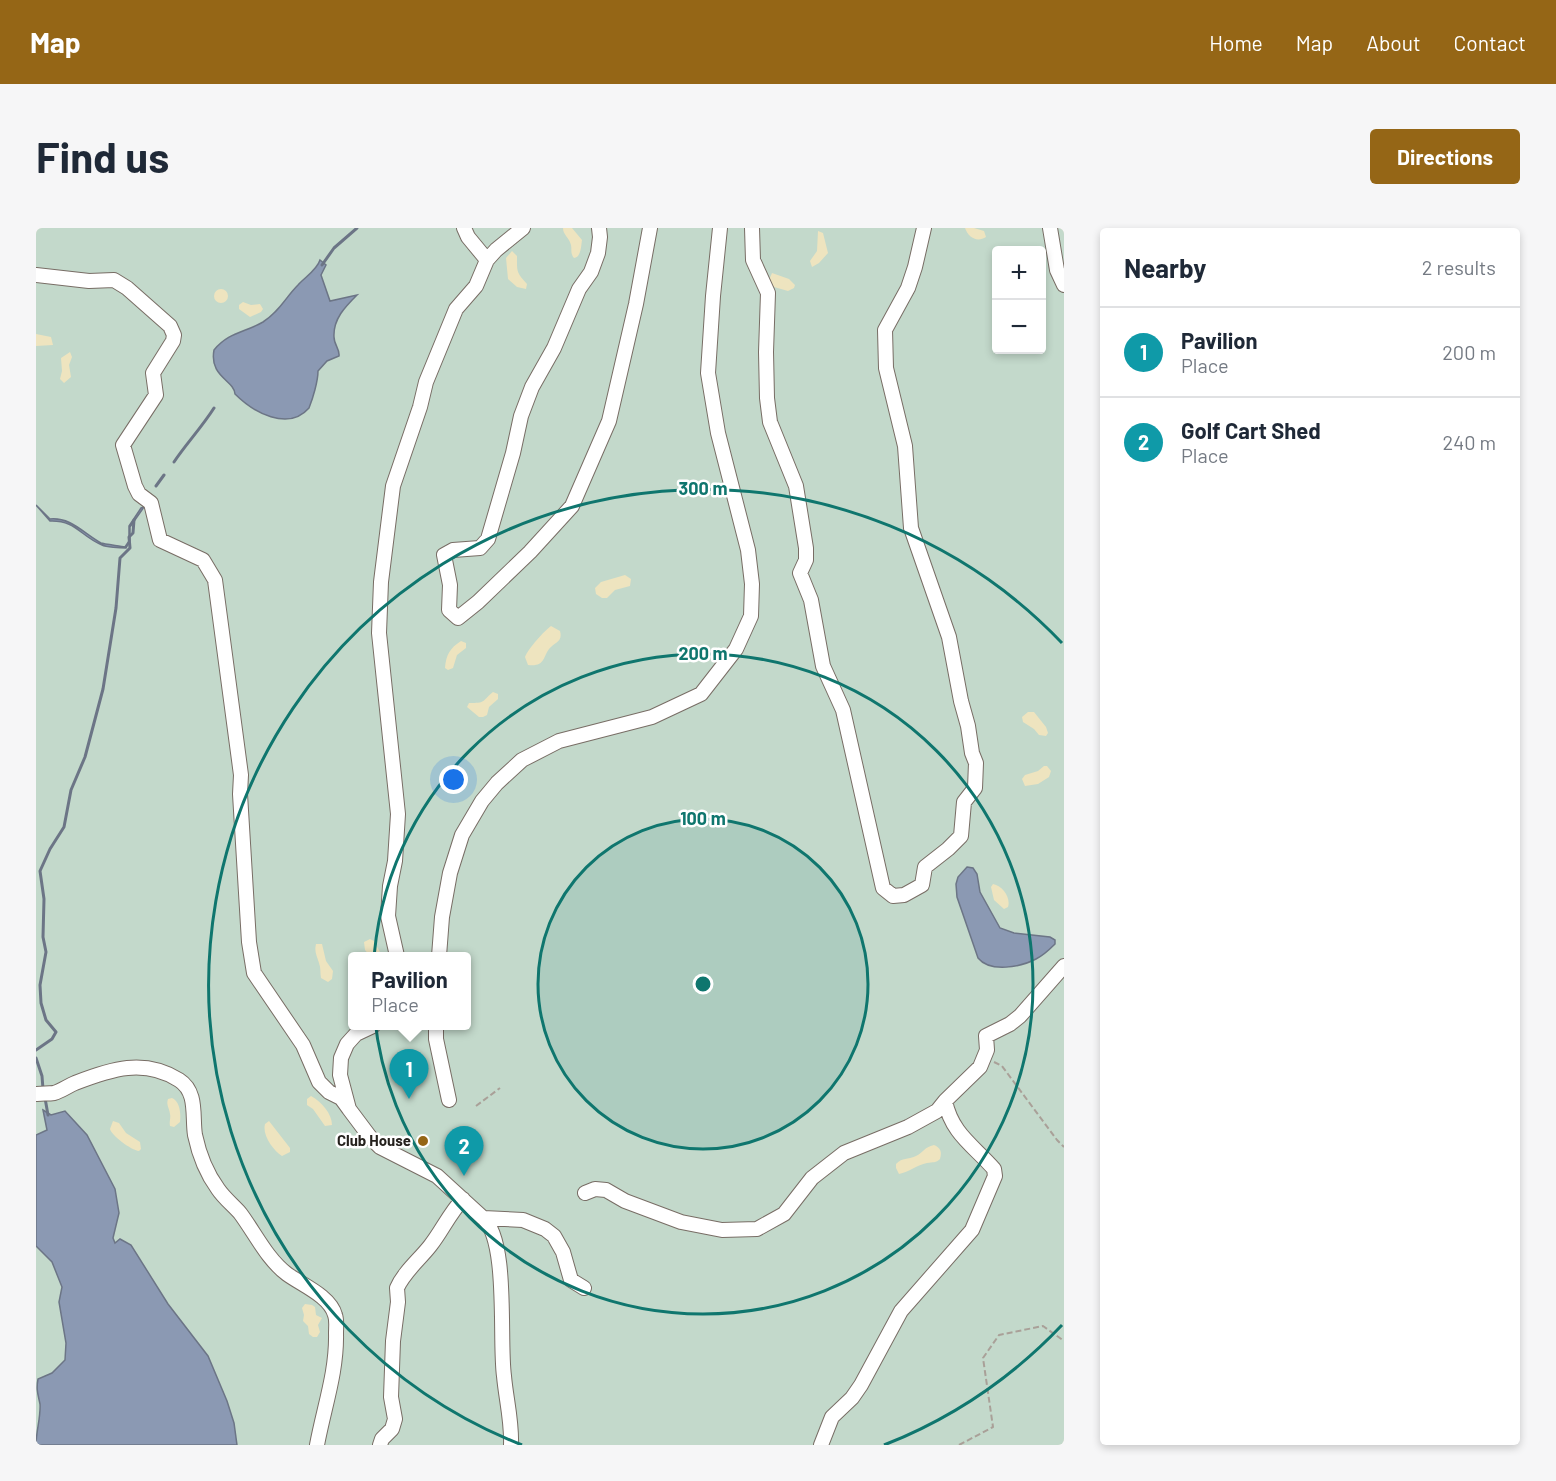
<!DOCTYPE html>
<meta charset="utf-8">
<style>
body{margin:0;font-family:Barlow,sans-serif;background:#f6f6f7;color:#1f2937}
.controls{position:absolute;right:18px;top:18px;display:grid;overflow:hidden;border-radius:6px;box-shadow:0 3px 9px #0003}
.controls button{width:54px;height:54px;display:grid;place-items:center;padding:0;border:0;border-bottom:2px solid #e0e1e3;background:#fff;color:#1f2937;font:30px sans-serif}
.you{position:absolute;left:418px;top:552px;width:21px;height:21px;margin:-15px;border:4px solid #fff;border-radius:50%;background:#1a73e8;box-shadow:0 0 0 9px #1a73e833}
.badge{display:grid;place-items:center;width:39px;height:39px;border-radius:50%;background:#956616;color:#fff;font-size:20px;font-weight:700}
.pin{position:absolute;translate:-50% -50px;filter:drop-shadow(0 2px 3px #0008)}
.pin::after{content:'';position:absolute;top:32px;width:21px;height:18px;background:inherit;clip-path:polygon(0 0,100% 0,50% 100%)}
.popup{position:absolute;left:312px;top:724px;width:123px;height:78px;box-sizing:border-box;display:grid;place-content:center;border-radius:6px;background:#fff;filter:drop-shadow(0 2px 4px #0005);font-size:20px;white-space:nowrap;color:#747a83}
.popup b{font-size:22px;color:#1f2937}
.popup::after{content:'';position:absolute;left:50%;top:100%;margin-left:-12px;border:12px solid transparent;border-top-color:#fff}
.list{margin:0;padding:0;list-style:none}
h2{display:flex;justify-content:space-between;align-items:center;height:78px;margin:0;padding:0 24px;font-size:26px}
h2 small{font-size:20px;font-weight:400;color:#747a83}
.list li{display:grid;grid-template-columns:39px 1fr auto;gap:18px;align-items:center;box-sizing:border-box;height:90px;padding:0 24px;border-top:2px solid #e0e1e3}
.list b{display:block;font-size:22px;white-space:nowrap}
.list p{margin:0;font-size:20px;white-space:nowrap;color:#747a83}
.list em{font-size:20px;font-style:normal;color:#747a83}
.map{position:relative;flex:none;width:1028px;height:1217px;overflow:hidden;border-radius:6px}
header{display:flex;align-items:center;gap:36px;box-sizing:border-box;height:84px;padding:0 30px;background:#956616;color:#fff}
header strong{font-size:28px}
nav{display:flex;gap:33px;margin-inline-start:auto;font-size:21px}
.intro{display:flex;align-items:center;justify-content:space-between;box-sizing:border-box;height:144px;padding:0 36px}
h1{margin:0;font-size:42px}
.button{padding:15px 27px;border-radius:6px;background:#956616;color:#fff;font-size:21px;font-weight:700}
main{display:flex;gap:36px;padding:0 36px}
aside{flex:1;background:#fff;border-radius:6px;box-shadow:0 3px 9px #0003}
.map>svg:first-child{display:block}
</style>
<header>
<strong>Map</strong>
<nav><a>Home</a><a>Map</a><a>About</a><a>Contact</a></nav>
</header>
<div class="intro"><h1>Find us</h1><a class="button">Directions</a></div>
<main>
<div class="map">
<svg width="1028" height="1217" viewBox="0 0 1028 1217">
<rect width="100%" height="100%" fill="#f7ebe1"/>
<path fill="#c3d9cb" fill-rule="evenodd" d="M 0,0 L 1028,0 L 1028,1217 L 0,1217 ZM 960,22 L 1005,22 L 1005,122 L 960,122 ZM 316,728 L 430,728 L 430,798 L 316,798 Z"/>
<path fill="#eee4bf" d="M 527,0 L 536,0 L 546,12 C 545,19 545,29 538,30 C 534,25 536,22 535,17 C 533,9 527,7 527,0 Z
M 929,0 L 938,0 L 948,3 L 950,9 C 941,15 932,9 929,0 Z
M 782,3 L 787,5 L 792,25 L 783,35 L 776,39 L 774,33 L 781,23 Z
M 476,23 L 481,28 C 481,44 480,44 491,56 L 490,61 L 481,59 L 472,51 L 470,30 Z
M 736,45 L 753,51 L 759,57 L 758,60 L 752,63 L 738,59 L 733,52 Z
M178 68a7 7 0 1 1 14 0a7 7 0 1 1-14 0Z
M 207,74 L 215,77 L 224,76 L 227,81 L 225,84 L 214,89 L 203,81 L 203,77 Z
M 0,106 L 15,109 L 17,117 L 0,118 Z
M 34,124 L 36,129 L 33,137 L 35,149 L 28,155 L 24,151 L 26,143 L 25,130 Z
M 589,347 L 595,351 L 594,358 L 579,362 L 571,370 L 566,370 L 560,366 L 559,360 L 565,354 Z
M 515,398 L 524,403 C 527,414 519,414 513,421 C 507,429 509,439 492,437 L 489,429 C 492,421 509,402 515,398 Z
M 425,413 L 430,415 L 430,420 L 421,427 L 417,440 L 412,442 L 409,440 C 410,427 414,420 425,413 Z
M 457,464 L 462,466 L 462,471 L 453,479 L 451,487 L 447,489 L 443,489 L 431,479 L 433,475 C 450,475 445,474 457,464 Z
M 992,484 L 998,484 L 1010,499 L 1012,505 L 1010,508 L 1003,507 L 998,501 L 987,494 L 986,489 Z
M 1008,538 L 1011,538 L 1015,543 L 1013,549 L 1002,556 L 989,558 L 986,551 L 989,547 L 1002,543 Z
M 957,656 C 967,658 975,670 972,679 L 968,681 L 958,672 L 955,659 Z
M 334,711 L 338,713 L 346,728 L 334,728 L 329,722 L 328,714 Z
M 280,716 L 286,716 L 290,733 L 297,743 L 296,751 L 292,754 L 285,750 C 284,745 285,740 283,735 C 281,728 278,724 280,716 Z
M 275,868 C 286,874 296,886 296,897 L 289,898 L 277,881 L 271,877 L 271,871 Z
M 136,870 C 144,873 145,886 144,894 L 138,899 L 134,898 C 133,893 135,890 134,886 C 133,879 130,877 132,871 Z
M 77,893 L 83,895 L 90,905 L 104,914 L 105,921 L 103,923 C 95,922 76,908 74,901 Z
M 233,893 L 254,920 L 254,924 L 246,928 C 237,922 226,907 229,896 Z
M 898,917 C 905,920 906,924 904,931 C 900,935 897,934 891,935 C 881,937 873,944 863,946 L 860,940 L 860,936 C 867,929 871,932 880,928 C 887,925 888,919 898,917 Z
M 269,1076 L 276,1077 L 279,1079 L 280,1087 L 286,1090 L 282,1097 L 284,1104 L 281,1109 L 277,1109 L 273,1106 L 272,1098 L 267,1093 L 268,1087 L 266,1080 Z"/>
<path fill="#8b99b3" stroke="#6c7586" stroke-width="1.5" d="M 284,32 L 290,37 L 285,47 L 294,73 L 321,67 C 309,79 297,91 298,109 C 298,117 304,121 303,128 L 291,133 L 282,143 C 282,153 277,170 273,180 C 252,204 217,184 199,166 C 198,152 173,149 178,122 C 193,104 208,105 227,94 C 244,83 249,70 262,57 C 269,49 281,42 284,32 Z
M 0,277 L 14,291 C 35,289 47,305 65,315 C 68,316 84,318 89,319 L 93,313 L 93,298 L 105,280 L 108,279 L 94,299 L 94,313 L 90,320 C 84,320 70,319 66,317 C 44,308 40,292 14,293 Z
M 931,639 L 937,640 L 941,646 L 944,664 L 964,700 L 978,705 L 1014,709 L 1019,712 L 1019,716 C 1013,722 1008,727 1000,731 C 985,739 954,745 942,730 L 921,669 L 920,656 L 922,649 Z
M 7,882 L 15,887 L 29,883 L 51,907 L 79,961 L 83,985 L 77,1010 L 79,1015 L 84,1011 L 95,1017 L 132,1076 L 172,1128 L 191,1173 L 198,1195 L 201,1217 L 0,1217 C 0,1204 5,1188 4,1176 C 2,1166 0,1162 2,1151 L 16,1145 L 29,1132 L 30,1115 L 23,1074 L 26,1059 L 16,1034 L 0,1018 L 0,907 L 11,902 Z"/>
<g fill="none" stroke-linecap="round" stroke-linejoin="round">
<path stroke="#6c7586" stroke-width="3" d="M 286,37 L 298,20 L 321,0
M 138,234 C 150,216 166,199 178,180
M 120,258 L 128,247
M 0,822 L 16,811 L 20,804 L 10,792 L 5,775 L 4,757 L 10,724 L 7,709 L 8,671 L 4,643 L 14,621 L 28,599 L 35,562 L 49,529 L 67,461 L 80,380 L 84,330 L 94,320 L 93,309 L 97,305 L 98,292
M 0,830 L 6,848 L 7,861
M 9,870 L 12,887"/>
<defs>
<path id="minor" d="M 428,0 L 432,9 L 451,32 L 460,22 L 487,0
M 563,0 L 564,9 L 562,25 L 555,44 L 543,61 L 518,120 L 496,159 L 485,188 L 477,225 L 452,311 L 444,320 L 417,322 L 408,327 L 414,357 L 413,382 L 422,390 L 442,374 L 494,324 L 536,278 L 573,193 L 600,76 L 614,0
M 716,0 L 717,32 L 732,65 L 730,124 L 731,170 L 734,194 L 760,258 L 770,320 L 770,332 L 764,345 L 775,372 L 787,438 L 807,482 L 847,660 L 857,668 L 868,667 L 886,657 L 889,639 L 912,621 L 925,608 L 928,574 L 939,560 L 940,535 L 936,525 L 932,498 L 925,473 L 913,409 L 875,300 L 869,218 L 850,140 L 849,102 L 872,60 L 879,39 L 888,0
M 1014,0 L 1021,42 L 1028,57
M 0,47 L 53,53 L 78,52 L 91,60 L 134,98 L 138,107 L 137,113 L 117,145 L 120,167 L 87,217 L 99,258 L 103,266 L 115,275 L 124,312 L 167,332 L 179,352 L 205,547 L 204,566 L 213,714 L 218,745 L 267,817 L 283,854 L 293,864 L 305,870 L 313,881
M 361,728 L 352,688 L 354,658 L 359,633 L 362,586 L 343,405 L 345,354 L 357,258 L 384,179 L 390,154 L 420,81 L 440,58 L 451,32
M 403,728 L 406,689 L 414,645 L 426,607 L 446,573 L 461,555 L 486,532 L 523,513 L 616,489 L 665,466 L 700,421 L 715,388 L 716,356 L 712,322 L 682,205 L 672,145 L 677,68 L 684,0
M 337,798 L 320,806 L 311,816 L 305,830 L 304,847 L 313,881 L 334,909 L 344,919 L 401,948 L 447,990 L 487,992 L 509,1001 L 518,1008 L 527,1024 L 535,1052 L 548,1060
M 400,798 L 400,811 L 413,872
M 0,866 C 6,865 12,866 18,865 C 25,863 32,858 39,855 C 75,841 108,830 143,852 C 162,864 156,889 159,907 C 163,926 171,946 182,961 C 188,970 197,977 204,985 C 219,1005 231,1031 251,1046 C 266,1057 294,1068 299,1087 C 301,1092 300,1099 300,1105 C 301,1144 288,1179 281,1217
M 549,965 L 559,961 L 570,962 L 589,973 L 645,994 L 686,1002 L 721,1001 L 748,986 L 776,950 L 808,925 L 872,899 L 901,883 L 909,873
M 447,990 C 473,1012 463,1113 468,1148 C 470,1171 476,1193 475,1217
M 344,1217 L 346,1211 L 356,1201 L 359,1191 L 355,1169 L 357,1113 L 362,1074 L 361,1060 C 368,1044 383,1032 394,1018 C 406,1003 413,986 427,971
M 785,1217 L 796,1189 L 816,1170 L 825,1157 L 865,1083 L 936,1002 L 959,948 L 958,941 C 937,917 916,906 909,873 L 944,839 L 951,822 L 950,808 L 974,796 L 984,788 L 1028,738"/>
</defs>
<use href="#minor" stroke="#786d65" stroke-width="16"/>
<path stroke="#a9a098" stroke-width="2" stroke-dasharray="6 3" stroke-linecap="butt" d="M 958,834 L 966,838 L 1021,912 L 1028,919
M 440,878 L 464,860
M 923,1217 L 957,1199 L 947,1130 L 963,1107 L 1007,1098 L 1028,1113"/>
<use href="#minor" stroke="#fff" stroke-width="14"/>
</g>
<circle cx="667" cy="756" r="165" fill="#0f766e" fill-opacity=".12"/>
<g fill="none" stroke="#0f766e" stroke-width="3">
<circle cx="667" cy="756" r="165"/>
<circle cx="667" cy="756" r="330"/>
<path d="M1026 1097A495 495 0 0 1 848 1217M486 1217A495 495 0 1 1 1026 415"/>
</g>
<circle fill="#956616" stroke="#fff" stroke-width="2" cx="387" cy="913" r="6"/>
<g text-anchor="middle" stroke-width="5" stroke-linejoin="round" paint-order="stroke">
<g font-size="15" font-weight="bold" fill="#25211d" stroke="#fff" text-anchor="end">
<text x="375" y="918">Club House</text>
</g>
</g>
<circle cx="667" cy="756" r="9" fill="#0f766e" stroke="#fff" stroke-width="3"/>
<g font-size="18" text-anchor="middle" font-weight="bold" fill="#0f766e" stroke="#fff" stroke-width="5" stroke-linejoin="round" paint-order="stroke">
<text x="667" y="267">300 m</text>
<text x="667" y="432">200 m</text>
<text x="667" y="597">100 m</text>
</g>
</svg>
<div class="controls">
<button>+</button>
<button>−</button>
</div>
<div class="you"></div>
<div class="pin badge" style="left:373px;top:871px;background:#0f9aa8">1</div>
<div class="popup"><b>Pavilion</b>Place</div>
<div class="pin badge" style="left:428px;top:948px;background:#0f9aa8">2</div>
</div>
<aside>
<h2>Nearby<small>2 results</small></h2>
<ul class="list">
<li><span class="badge" style="background:#0f9aa8">1</span><div><b>Pavilion</b><p>Place</p></div><em>200 m</em></li>
<li><span class="badge" style="background:#0f9aa8">2</span><div><b>Golf Cart Shed</b><p>Place</p></div><em>240 m</em></li>
</ul>
</aside>
</main>
